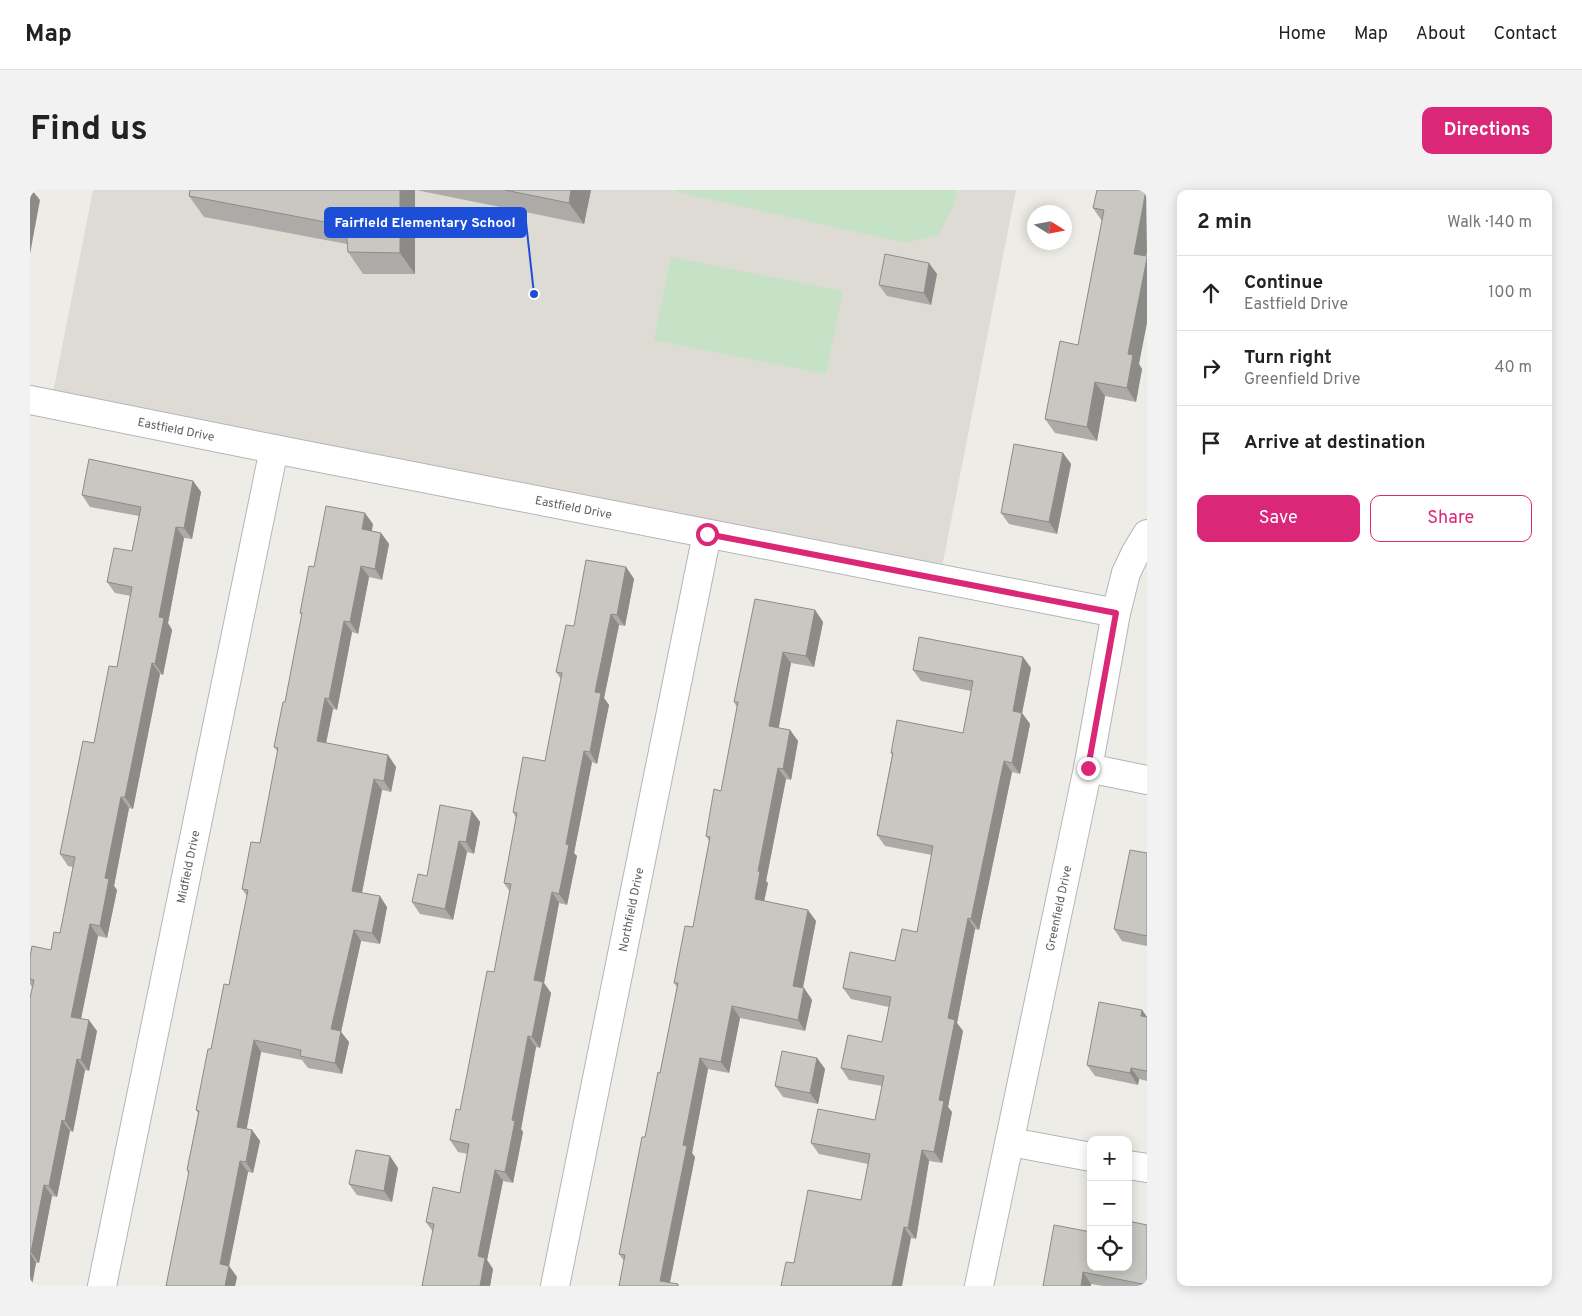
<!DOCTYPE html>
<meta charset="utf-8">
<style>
body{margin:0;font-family:Overpass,sans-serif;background:#f2f2f2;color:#222}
.controls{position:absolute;right:15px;bottom:15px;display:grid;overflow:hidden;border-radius:10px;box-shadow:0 2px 12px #0003}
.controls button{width:45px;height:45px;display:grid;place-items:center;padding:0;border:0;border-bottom:1px solid #e0e0e0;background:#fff;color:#222;font:25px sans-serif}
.compass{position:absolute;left:997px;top:15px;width:45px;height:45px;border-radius:50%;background:#fff;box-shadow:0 2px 12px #0003;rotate:101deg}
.stop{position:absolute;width:15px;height:15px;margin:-11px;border:4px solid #db2777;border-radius:50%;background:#fff}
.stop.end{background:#db2777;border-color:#fff;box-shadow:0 1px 5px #0008}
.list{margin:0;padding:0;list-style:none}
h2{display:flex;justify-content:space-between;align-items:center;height:65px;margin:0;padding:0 20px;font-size:21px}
h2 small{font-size:16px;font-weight:400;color:#767676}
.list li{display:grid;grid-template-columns:32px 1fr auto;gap:15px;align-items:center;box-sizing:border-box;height:75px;padding:0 20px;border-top:1px solid #e0e0e0}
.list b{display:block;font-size:19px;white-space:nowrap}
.list p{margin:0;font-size:16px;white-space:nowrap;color:#767676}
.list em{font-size:16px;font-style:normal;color:#767676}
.actions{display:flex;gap:10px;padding:15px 20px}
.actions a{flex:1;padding:11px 0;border:1px solid #db2777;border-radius:10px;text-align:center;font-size:18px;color:#db2777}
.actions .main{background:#db2777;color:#fff}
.icon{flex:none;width:28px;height:28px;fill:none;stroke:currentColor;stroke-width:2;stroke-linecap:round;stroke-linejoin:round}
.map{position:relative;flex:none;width:1117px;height:1096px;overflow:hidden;border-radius:10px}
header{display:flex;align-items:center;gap:30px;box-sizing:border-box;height:70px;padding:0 25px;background:#fff;border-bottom:1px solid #e0e0e0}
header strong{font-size:24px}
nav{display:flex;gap:28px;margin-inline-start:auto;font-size:18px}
.intro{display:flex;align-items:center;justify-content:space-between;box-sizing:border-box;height:120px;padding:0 30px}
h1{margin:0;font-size:35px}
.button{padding:12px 22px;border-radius:10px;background:#db2777;color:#fff;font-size:18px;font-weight:700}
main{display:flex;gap:30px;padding:0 30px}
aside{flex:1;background:#fff;border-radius:10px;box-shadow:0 2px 12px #0003}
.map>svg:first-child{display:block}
</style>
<header>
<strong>Map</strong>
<nav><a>Home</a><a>Map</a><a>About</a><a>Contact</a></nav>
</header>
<div class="intro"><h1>Find us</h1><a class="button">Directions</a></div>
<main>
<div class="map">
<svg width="1117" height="1096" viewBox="0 0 1117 1096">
<rect width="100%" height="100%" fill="#eeece6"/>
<path fill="#dddbd4" d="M 63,0 L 986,0 L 911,382 L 22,208 Z"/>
<path fill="#c5e2c6" d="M 647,0 L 927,0 L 923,18 L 908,45 L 876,53 L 647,2 Z
M 641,67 L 813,101 L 796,184 L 624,150 Z"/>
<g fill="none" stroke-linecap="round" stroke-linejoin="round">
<defs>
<g id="minor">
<path id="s1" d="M 0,210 L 244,259 L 1086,423"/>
<path d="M 1058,578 L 1117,590"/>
<path d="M 980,952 L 1061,967"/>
<path d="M 1098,975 L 1117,978"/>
<path id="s2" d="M 72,1096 L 244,259"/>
<path id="s3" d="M 525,1096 L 677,344"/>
<path id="s4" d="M 949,1096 L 1058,578 L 1086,423 L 1096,383 L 1106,362 L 1117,344"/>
</g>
</defs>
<use href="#minor" stroke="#b3b5b9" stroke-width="30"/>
<use href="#minor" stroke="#fff" stroke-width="28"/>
</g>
<path fill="#adaba7" d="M 385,0 L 385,84 L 333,84 L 318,62 L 317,54 L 174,27 L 159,6 Z
M 386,0 L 561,0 L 554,34 Z
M 1067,0 L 1116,66 L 1109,174 L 1112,179 L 1106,212 L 1075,206 L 1067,251 L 1025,243 L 1015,229 L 1048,155 L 1072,31 L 1063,18 Z
M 907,84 L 901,115 L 857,106 L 849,95 Z
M 1033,263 L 1041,274 L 1027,344 L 979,334 L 971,323 Z
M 163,291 L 171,302 L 162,349 L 154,348 L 138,433 L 142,440 L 133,485 L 130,484 L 103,619 L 99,618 L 84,696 L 87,700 L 77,748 L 68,746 L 51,829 L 67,841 L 59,881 L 55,880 L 43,942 L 40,941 L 27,1007 L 22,1006 L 9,1073 L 6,1073 L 0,1096 L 0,808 L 2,797 L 0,794 L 0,767 L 21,760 L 30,743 L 43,677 L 38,676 L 30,664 L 87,477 L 101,406 L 85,403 L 77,392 L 102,361 L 109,326 L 60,317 L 52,305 Z
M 343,334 L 341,341 L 351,343 L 359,354 L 352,390 L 339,387 L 328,444 L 322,442 L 307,520 L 303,519 L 296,553 L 358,565 L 366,577 L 361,602 L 352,600 L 332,703 L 357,717 L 350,754 L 331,751 L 311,842 L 319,852 L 312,884 L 278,878 L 272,870 L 231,862 L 216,939 L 222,940 L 230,951 L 223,983 L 218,982 L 199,1076 L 207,1087 L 205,1096 L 157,980 L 168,923 L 166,920 L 181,859 L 199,795 L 217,706 L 212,699 L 230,653 L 248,562 L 244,557 L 255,512 L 272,426 L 270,423 L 284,377 Z
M 596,377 L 604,389 L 595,436 L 589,435 L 574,508 L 579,515 L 567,574 L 562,572 L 544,663 L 547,666 L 537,715 L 529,713 L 514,793 L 521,803 L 510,858 L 506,857 L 491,939 L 493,942 L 483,993 L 473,991 L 457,1070 L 463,1079 L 460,1096 L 392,1096 L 403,1042 L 396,1032 L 430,1003 L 438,964 L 428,962 L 420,950 L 430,920 L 464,782 L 480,702 L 474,693 L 486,628 L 483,622 L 515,571 L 531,489 L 526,482 L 544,436 Z
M 785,420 L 793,432 L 784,477 L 761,473 L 748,538 L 760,540 L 768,551 L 761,590 L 756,589 L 736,691 L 738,693 L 734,711 L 786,731 L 773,798 L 774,798 L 782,810 L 775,841 L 710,828 L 699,883 L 678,879 L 662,963 L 665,967 L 640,1093 L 648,1094 L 649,1096 L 589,1096 L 594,1071 L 589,1064 L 615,947 L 630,883 L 647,797 L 644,793 L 663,737 L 679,651 L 676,646 L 691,601 L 707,517 L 704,512 Z
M 993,467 L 1001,478 L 992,523 L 1000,534 L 990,584 L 982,582 L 949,740 L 945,739 L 927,833 L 933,841 L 918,917 L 922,922 L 912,973 L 899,971 L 886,1049 L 881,1048 L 764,1073 L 831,1010 L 838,974 L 789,964 L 781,953 L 845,930 L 852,896 L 819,890 L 811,878 L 852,852 L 859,817 L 821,809 L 813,798 L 865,771 L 887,742 L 902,665 L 855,656 L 847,645 L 862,565 L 861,563 L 933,543 L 941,501 L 891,491 L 883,480 Z
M 442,621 L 450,632 L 444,664 L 437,662 L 423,730 L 390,724 L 382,712 L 397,686 Z
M 1117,663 L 1117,756 L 1092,751 L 1084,739 Z
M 1112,820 L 1117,827 L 1117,891 L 1109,889 L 1108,895 L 1065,886 L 1057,875 Z
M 787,868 L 795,879 L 788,914 L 753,907 L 745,896 Z
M 368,978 L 362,1012 L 327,1005 L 319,994 Z
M 1117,1035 L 1117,1096 L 1073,1096 L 1061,1094 L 1013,1096 L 1061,1077 Z"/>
<path fill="#8d8b88" d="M 2,0 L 10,10 L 0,64 L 0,13 Z
M 370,0 L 385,0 L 385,84 L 370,63 Z
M 541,0 L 561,0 L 554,34 L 539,13 Z
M 1116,0 L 1117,62 L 1114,78 L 1104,64 Z
M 1117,68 L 1117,133 L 1109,174 L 1112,179 L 1106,212 L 1097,198 L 1098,164 Z
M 899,73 L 907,84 L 901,115 L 894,103 Z
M 1065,192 L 1075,206 L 1067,251 L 1057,237 Z
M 1033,263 L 1041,274 L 1027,344 L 1019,332 Z
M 163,291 L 171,302 L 162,349 L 154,338 Z
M 335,323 L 343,334 L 340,351 L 332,339 Z
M 146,337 L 154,348 L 138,433 L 142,440 L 133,485 L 125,474 L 129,427 Z
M 351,343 L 359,354 L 352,390 L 345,379 Z
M 331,376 L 339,387 L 328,444 L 320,432 Z
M 596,377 L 604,389 L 595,436 L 587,425 Z
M 785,420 L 793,432 L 784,477 L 776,466 Z
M 581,424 L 589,435 L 574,508 L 579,515 L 567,574 L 560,562 L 565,502 Z
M 314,431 L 322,442 L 307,520 L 299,509 Z
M 753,462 L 761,473 L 747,547 L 739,536 Z
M 993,467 L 1001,478 L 992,523 L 1000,534 L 990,584 L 982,573 L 983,521 Z
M 122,473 L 130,484 L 103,619 L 95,607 Z
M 295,508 L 303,519 L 294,563 L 287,551 Z
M 760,540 L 768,551 L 761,590 L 753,579 Z
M 554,561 L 562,572 L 544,663 L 547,666 L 537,715 L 529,704 L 536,654 Z
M 358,565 L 366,577 L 361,602 L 354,591 Z
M 974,571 L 982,582 L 949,740 L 941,729 Z
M 748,578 L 756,589 L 736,691 L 738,693 L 732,721 L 725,709 L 728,681 Z
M 344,589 L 352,600 L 330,712 L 322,701 Z
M 91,607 L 99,618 L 84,696 L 87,700 L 77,748 L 70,736 L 75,688 Z
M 442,621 L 450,632 L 444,664 L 436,652 Z
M 429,651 L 437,662 L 423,730 L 415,719 Z
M 522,702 L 529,713 L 514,793 L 521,803 L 510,858 L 502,847 L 504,790 Z
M 350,706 L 357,717 L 350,754 L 342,743 Z
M 778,720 L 786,731 L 771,807 L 763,796 Z
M 938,728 L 945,739 L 927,833 L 933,841 L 918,917 L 922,922 L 912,973 L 904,962 L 909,910 L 918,828 Z
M 60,734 L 68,746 L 49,838 L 41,827 Z
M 324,740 L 331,751 L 311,842 L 319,852 L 312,884 L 305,873 L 301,839 Z
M 774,798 L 782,810 L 775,841 L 768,830 Z
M 702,816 L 710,828 L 699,883 L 691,872 Z
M 1112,820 L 1117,827 L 1111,826 Z
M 59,830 L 67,841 L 59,881 L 51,870 Z
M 498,846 L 506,857 L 491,939 L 493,942 L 483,993 L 475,982 L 482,930 Z
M 224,850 L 231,862 L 215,948 L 207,937 Z
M 670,868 L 678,879 L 662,963 L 665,967 L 639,1096 L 630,1091 L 653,955 Z
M 787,868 L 795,879 L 788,914 L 780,903 Z
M 47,869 L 55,880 L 43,942 L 35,931 Z
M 1101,878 L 1109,889 L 1108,895 L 1100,883 Z
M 32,930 L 40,941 L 27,1007 L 19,996 Z
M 222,940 L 230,951 L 223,983 L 216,972 Z
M 892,960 L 899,971 L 886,1049 L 878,1038 Z
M 360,966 L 368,978 L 362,1012 L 354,1001 Z
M 210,971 L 218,982 L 199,1076 L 207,1087 L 205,1096 L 195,1096 L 190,1074 Z
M 465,980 L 473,991 L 457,1070 L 463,1079 L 460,1096 L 450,1096 L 448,1066 Z
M 14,995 L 22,1006 L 9,1073 L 1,1062 Z
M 874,1037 L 881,1048 L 872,1096 L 862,1096 Z
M 0,1063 L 6,1073 L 2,1096 L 0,1096 Z
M 1053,1082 L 1061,1094 L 1061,1096 L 1051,1096 Z"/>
<path fill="#c9c7c2" stroke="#8d8b88" d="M 0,0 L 2,0 L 0,13 Z
M 160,0 L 370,0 L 370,63 L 318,62 L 316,36 L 159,6 Z
M 475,0 L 541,0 L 539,13 Z
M 1067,0 L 1116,0 L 1104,64 L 1117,66 L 1117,68 L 1098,164 L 1103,165 L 1097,198 L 1065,192 L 1057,237 L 1015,229 L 1030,151 L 1048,155 L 1074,20 L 1063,18 Z
M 855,64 L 899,73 L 894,103 L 849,95 Z
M 984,254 L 1033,263 L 1019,332 L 971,323 Z
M 59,269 L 163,291 L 154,338 L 146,337 L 129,427 L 134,428 L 125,474 L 122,473 L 95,607 L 91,607 L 75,688 L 79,689 L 70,736 L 60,734 L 41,827 L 59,830 L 51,870 L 47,869 L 35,931 L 32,930 L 19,996 L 14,995 L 1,1062 L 0,1062 L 0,808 L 4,790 L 0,789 L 0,767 L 2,756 L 21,760 L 24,742 L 30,743 L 45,667 L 30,664 L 53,551 L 64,553 L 79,476 L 87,477 L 102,397 L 77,392 L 84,358 L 102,361 L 111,317 L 52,305 Z
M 296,316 L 335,323 L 332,339 L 351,343 L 345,379 L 331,376 L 320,432 L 314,431 L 299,509 L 295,508 L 287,551 L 358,565 L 354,591 L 344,589 L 322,701 L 350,706 L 342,743 L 324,740 L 301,839 L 311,841 L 305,873 L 270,866 L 271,860 L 224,850 L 207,937 L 222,940 L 216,972 L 210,971 L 190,1074 L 199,1076 L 195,1096 L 136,1096 L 159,981 L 157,980 L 169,921 L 166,920 L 178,859 L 181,859 L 194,794 L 199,795 L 218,700 L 212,699 L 221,652 L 230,653 L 248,558 L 244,557 L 253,512 L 255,512 L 272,423 L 270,423 L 279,376 L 284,377 Z
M 556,370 L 596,377 L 587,425 L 581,424 L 565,502 L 571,503 L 560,562 L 554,561 L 536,654 L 539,655 L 529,704 L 522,702 L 504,790 L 513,792 L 502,847 L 498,846 L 482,930 L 485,931 L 475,982 L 465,980 L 448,1066 L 455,1068 L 450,1096 L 392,1096 L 404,1034 L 396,1032 L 403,997 L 430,1003 L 439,954 L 420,950 L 426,919 L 430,920 L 457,781 L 464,782 L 481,694 L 474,693 L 487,623 L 483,622 L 493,567 L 515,571 L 532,483 L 526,482 L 536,435 L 544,436 Z
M 725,409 L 785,420 L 776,466 L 753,462 L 739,536 L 760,540 L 753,579 L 748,578 L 728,681 L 730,682 L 725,709 L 778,720 L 763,796 L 774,798 L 768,830 L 702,816 L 691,872 L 670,868 L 653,955 L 657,956 L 630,1091 L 648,1094 L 647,1096 L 589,1096 L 595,1065 L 589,1064 L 612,947 L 615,947 L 628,882 L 630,883 L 648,793 L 644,793 L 655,736 L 663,737 L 680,647 L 676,646 L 684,599 L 691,601 L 708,512 L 704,512 Z
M 889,447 L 993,467 L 983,521 L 992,523 L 982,573 L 974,571 L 941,729 L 938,728 L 918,828 L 925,830 L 909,910 L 914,911 L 904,962 L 892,960 L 878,1038 L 874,1037 L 862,1096 L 751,1096 L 756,1072 L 764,1073 L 778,1000 L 831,1010 L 840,964 L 781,953 L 788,919 L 845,930 L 854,886 L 811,878 L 818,845 L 852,852 L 861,807 L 813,798 L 820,762 L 865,771 L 872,739 L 887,742 L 903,656 L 847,645 L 863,563 L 861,563 L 867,530 L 933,543 L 943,491 L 883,480 Z
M 410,615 L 442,621 L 436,652 L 429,651 L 415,719 L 382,712 L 388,684 L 397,686 Z
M 1100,660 L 1117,663 L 1117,746 L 1084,739 Z
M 1069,812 L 1112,820 L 1111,826 L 1117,827 L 1117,881 L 1101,878 L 1100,883 L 1057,875 Z
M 752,861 L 787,868 L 780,903 L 745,896 Z
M 326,960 L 360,966 L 354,1001 L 319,994 Z
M 1098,1031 L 1117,1035 L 1117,1095 L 1053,1082 L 1051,1096 L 1013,1096 L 1024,1035 L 1061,1042 L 1061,1077 L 1098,1077 Z"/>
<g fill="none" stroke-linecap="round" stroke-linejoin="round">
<path stroke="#db2777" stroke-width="6" d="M 677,344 L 1086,423 L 1058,578"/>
</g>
<g text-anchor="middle" stroke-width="4.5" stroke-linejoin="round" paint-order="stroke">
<g font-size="12" fill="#5d6064" stroke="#fff">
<text dy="4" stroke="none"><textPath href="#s1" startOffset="149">Eastfield Drive</textPath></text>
<text dy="4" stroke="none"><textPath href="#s1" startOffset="554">Eastfield Drive</textPath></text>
<text dy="4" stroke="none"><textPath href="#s2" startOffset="428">Midfield Drive</textPath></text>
<text dy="4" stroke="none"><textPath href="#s4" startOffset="386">Greenfield Drive</textPath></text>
<text dy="4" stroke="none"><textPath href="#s3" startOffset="384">Northfield Drive</textPath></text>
</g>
</g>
<path fill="none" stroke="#1d4ed8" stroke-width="2" d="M504 104L496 32"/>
<circle fill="#1d4ed8" stroke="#fff" stroke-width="2" cx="504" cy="104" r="5"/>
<rect fill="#1d4ed8" stroke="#1d4ed8" stroke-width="2" x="295" y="18" width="201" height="29" rx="5"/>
<g font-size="14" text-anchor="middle" font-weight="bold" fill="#fff">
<text x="395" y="37">Fairfield Elementary School</text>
</g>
</svg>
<div class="controls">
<button>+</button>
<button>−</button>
<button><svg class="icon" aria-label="locate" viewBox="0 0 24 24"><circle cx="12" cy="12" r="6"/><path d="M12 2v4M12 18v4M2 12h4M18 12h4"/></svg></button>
</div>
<svg class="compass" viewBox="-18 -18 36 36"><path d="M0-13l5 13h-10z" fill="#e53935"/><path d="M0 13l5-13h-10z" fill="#767676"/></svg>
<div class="stop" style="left:677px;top:344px"></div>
<div class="stop end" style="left:1058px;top:578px"></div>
</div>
<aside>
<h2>2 min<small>Walk · 140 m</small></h2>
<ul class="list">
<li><svg class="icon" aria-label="ahead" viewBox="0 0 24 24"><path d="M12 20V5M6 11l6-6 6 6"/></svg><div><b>Continue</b><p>Eastfield Drive</p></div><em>100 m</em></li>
<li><svg class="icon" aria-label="right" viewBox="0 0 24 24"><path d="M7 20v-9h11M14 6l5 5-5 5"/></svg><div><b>Turn right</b><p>Greenfield Drive</p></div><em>40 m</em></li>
<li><svg class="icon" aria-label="arrive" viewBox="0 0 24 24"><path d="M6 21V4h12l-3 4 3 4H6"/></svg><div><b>Arrive at destination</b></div></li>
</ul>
<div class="actions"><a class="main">Save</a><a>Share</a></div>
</aside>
</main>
